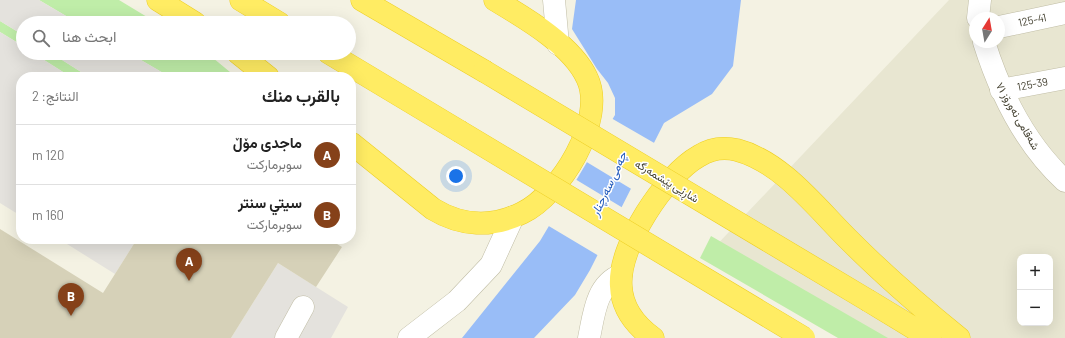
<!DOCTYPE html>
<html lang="ar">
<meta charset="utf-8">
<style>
body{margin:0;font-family:Barlow,Vazirmatn,sans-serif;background:#f2f2f2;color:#222;direction:rtl}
.controls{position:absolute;right:12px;bottom:12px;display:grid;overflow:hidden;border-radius:8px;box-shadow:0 4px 16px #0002}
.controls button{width:36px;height:36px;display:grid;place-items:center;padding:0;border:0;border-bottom:1px solid #e0e0e0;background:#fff;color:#222;font:20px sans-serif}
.compass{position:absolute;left:969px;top:12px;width:36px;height:36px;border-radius:50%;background:#fff;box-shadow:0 4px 16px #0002;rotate:11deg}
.you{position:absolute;left:456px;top:176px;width:14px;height:14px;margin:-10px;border:3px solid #fff;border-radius:50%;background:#1a73e8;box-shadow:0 0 0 6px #1a73e833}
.badge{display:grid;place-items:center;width:26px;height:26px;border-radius:50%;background:#854119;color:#fff;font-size:13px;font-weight:700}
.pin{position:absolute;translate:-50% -33px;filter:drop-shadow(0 1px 2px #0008)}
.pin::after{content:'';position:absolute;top:21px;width:14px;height:12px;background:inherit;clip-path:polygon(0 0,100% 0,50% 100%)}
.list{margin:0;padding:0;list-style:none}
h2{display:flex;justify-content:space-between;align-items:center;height:52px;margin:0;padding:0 16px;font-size:17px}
h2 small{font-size:13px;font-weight:400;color:#767676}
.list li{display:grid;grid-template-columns:26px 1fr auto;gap:12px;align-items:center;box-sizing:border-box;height:60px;padding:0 16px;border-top:1px solid #e0e0e0}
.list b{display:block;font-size:15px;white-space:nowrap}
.list p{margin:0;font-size:13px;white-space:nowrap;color:#767676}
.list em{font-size:13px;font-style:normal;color:#767676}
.icon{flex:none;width:22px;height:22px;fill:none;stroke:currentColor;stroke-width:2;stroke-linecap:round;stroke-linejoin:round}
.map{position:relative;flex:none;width:1065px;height:338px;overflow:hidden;direction:ltr}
.search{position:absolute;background:#fff;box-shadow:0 4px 16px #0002;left:16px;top:16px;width:340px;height:44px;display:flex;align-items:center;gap:10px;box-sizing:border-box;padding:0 14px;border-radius:22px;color:#767676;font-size:15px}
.panel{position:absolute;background:#fff;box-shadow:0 4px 16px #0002;left:16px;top:72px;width:340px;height:172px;border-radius:16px;direction:rtl}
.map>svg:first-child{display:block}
</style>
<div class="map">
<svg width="1065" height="338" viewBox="0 0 1065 338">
<rect width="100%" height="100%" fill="#f4f2e3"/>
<path fill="#e8e6d1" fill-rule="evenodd" d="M 949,0 L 1065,0 L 1065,338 L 864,338 L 709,253 ZM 975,18 L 999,18 L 999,42 L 975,42 ZM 1020,257 L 1050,257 L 1050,323 L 1020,323 Z"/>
<path fill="#bfeda8" d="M 39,0 L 119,0 L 157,23 L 78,23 Z
M 0,21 L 23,35 L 23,46 L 0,32 Z
M 33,53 L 51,53 L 89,77 L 71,77 Z
M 129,53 L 207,53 L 236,77 L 170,77 Z
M 711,236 L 888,338 L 838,338 L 700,258 Z"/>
<path fill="#e4e2dd" d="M 0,0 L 39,0 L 78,23 L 23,23 L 23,35 L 0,21 Z
M 0,32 L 23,46 L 23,53 L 33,53 L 71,77 L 21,77 L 21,216 L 0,203 Z
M 51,53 L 129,53 L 170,77 L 89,77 Z
M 59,239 L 137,239 L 115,274 Z
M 278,263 L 348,307 L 331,338 L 231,338 Z"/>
<path fill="#99bdf7" d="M 576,0 L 741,0 L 733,66 L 712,94 L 664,123 L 590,270 L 575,295 L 534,338 L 462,338 L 540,241 L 615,115 L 615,98 L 608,83 L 597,69 L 572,29 Z"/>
<path fill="#f4f2e3" d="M 611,118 L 656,144 L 633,190 L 585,161 Z
M 575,179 L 623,208 L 599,256 L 547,225 Z"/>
<path fill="#d6d1b8" d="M 0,229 L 103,293 L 137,239 L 329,239 L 342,247 L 316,287 L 278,263 L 231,338 L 0,338 Z"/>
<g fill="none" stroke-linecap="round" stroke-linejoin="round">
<defs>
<g id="minor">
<path d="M 554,0 L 558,44"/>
<path d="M 978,18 L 980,0"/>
<path id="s1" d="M 999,27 L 1065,13"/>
<path d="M 984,42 C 1000,93 1025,144 1065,181"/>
<path id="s2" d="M 1001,90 L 1065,78"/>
<path d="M 286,338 L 303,307"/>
<path d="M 409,338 L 457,301 L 491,265 L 513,217"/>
<path d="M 589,338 C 594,314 596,285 621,275"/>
</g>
<path id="highway" d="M 158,0 L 195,23
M 241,0 L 279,23
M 362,0 L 484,71
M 238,53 L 268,77
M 329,53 L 459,131
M 351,143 L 433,209 C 461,226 492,228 522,213 C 560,195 607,119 587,78 C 572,45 525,18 495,0
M 869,301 L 930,338
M 653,338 C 635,325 622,308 621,286 C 618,246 665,175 699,156 C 710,149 724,147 737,150 C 783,162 819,211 851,242 C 885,276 922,308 959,338"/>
</defs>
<use href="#minor" stroke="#c0bda5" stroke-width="23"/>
<use href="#highway" stroke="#edce24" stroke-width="23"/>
<use href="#minor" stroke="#fff" stroke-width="22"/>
<use href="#highway" stroke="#ffec63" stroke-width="22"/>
<defs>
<path id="highway-bridge" d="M 484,71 L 869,301
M 459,131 L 804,338"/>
</defs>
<use href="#highway-bridge" stroke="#edce24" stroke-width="23" stroke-linecap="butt"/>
<use href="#highway-bridge" stroke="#ffec63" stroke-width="22"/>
</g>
<g text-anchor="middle" stroke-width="3" stroke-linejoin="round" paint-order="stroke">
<g font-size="11" fill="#464333" stroke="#fff">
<text dy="4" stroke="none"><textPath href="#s1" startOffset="34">125-41</textPath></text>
<text dy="4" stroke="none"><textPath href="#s2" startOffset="32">125-39</textPath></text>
<text transform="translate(1018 116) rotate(60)" y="4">شەقامی نەورۆز ٧١</text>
<text transform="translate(667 181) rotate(31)" y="4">شاڕێی پێشمەرگە</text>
</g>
<g font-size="12" font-style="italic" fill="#225abc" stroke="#fff">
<text transform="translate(609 184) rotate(-65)" y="4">چەمی سەرچنار</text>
</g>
</g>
</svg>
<div class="controls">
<button>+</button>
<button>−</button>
</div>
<svg class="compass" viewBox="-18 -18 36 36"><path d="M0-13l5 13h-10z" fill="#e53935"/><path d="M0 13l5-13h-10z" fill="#767676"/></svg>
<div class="you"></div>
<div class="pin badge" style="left:189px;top:281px">A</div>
<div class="pin badge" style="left:71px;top:316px">B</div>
<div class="search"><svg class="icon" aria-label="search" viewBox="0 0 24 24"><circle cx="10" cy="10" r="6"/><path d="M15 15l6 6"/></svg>ابحث هنا</div>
<section class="panel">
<h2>بالقرب منك<small>النتائج: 2</small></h2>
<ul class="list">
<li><span class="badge">A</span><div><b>ماجدی مۆڵ</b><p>سوبرماركت</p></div><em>120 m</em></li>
<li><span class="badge">B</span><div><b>سيتي سنتر</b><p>سوبرماركت</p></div><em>160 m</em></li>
</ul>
</section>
</div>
